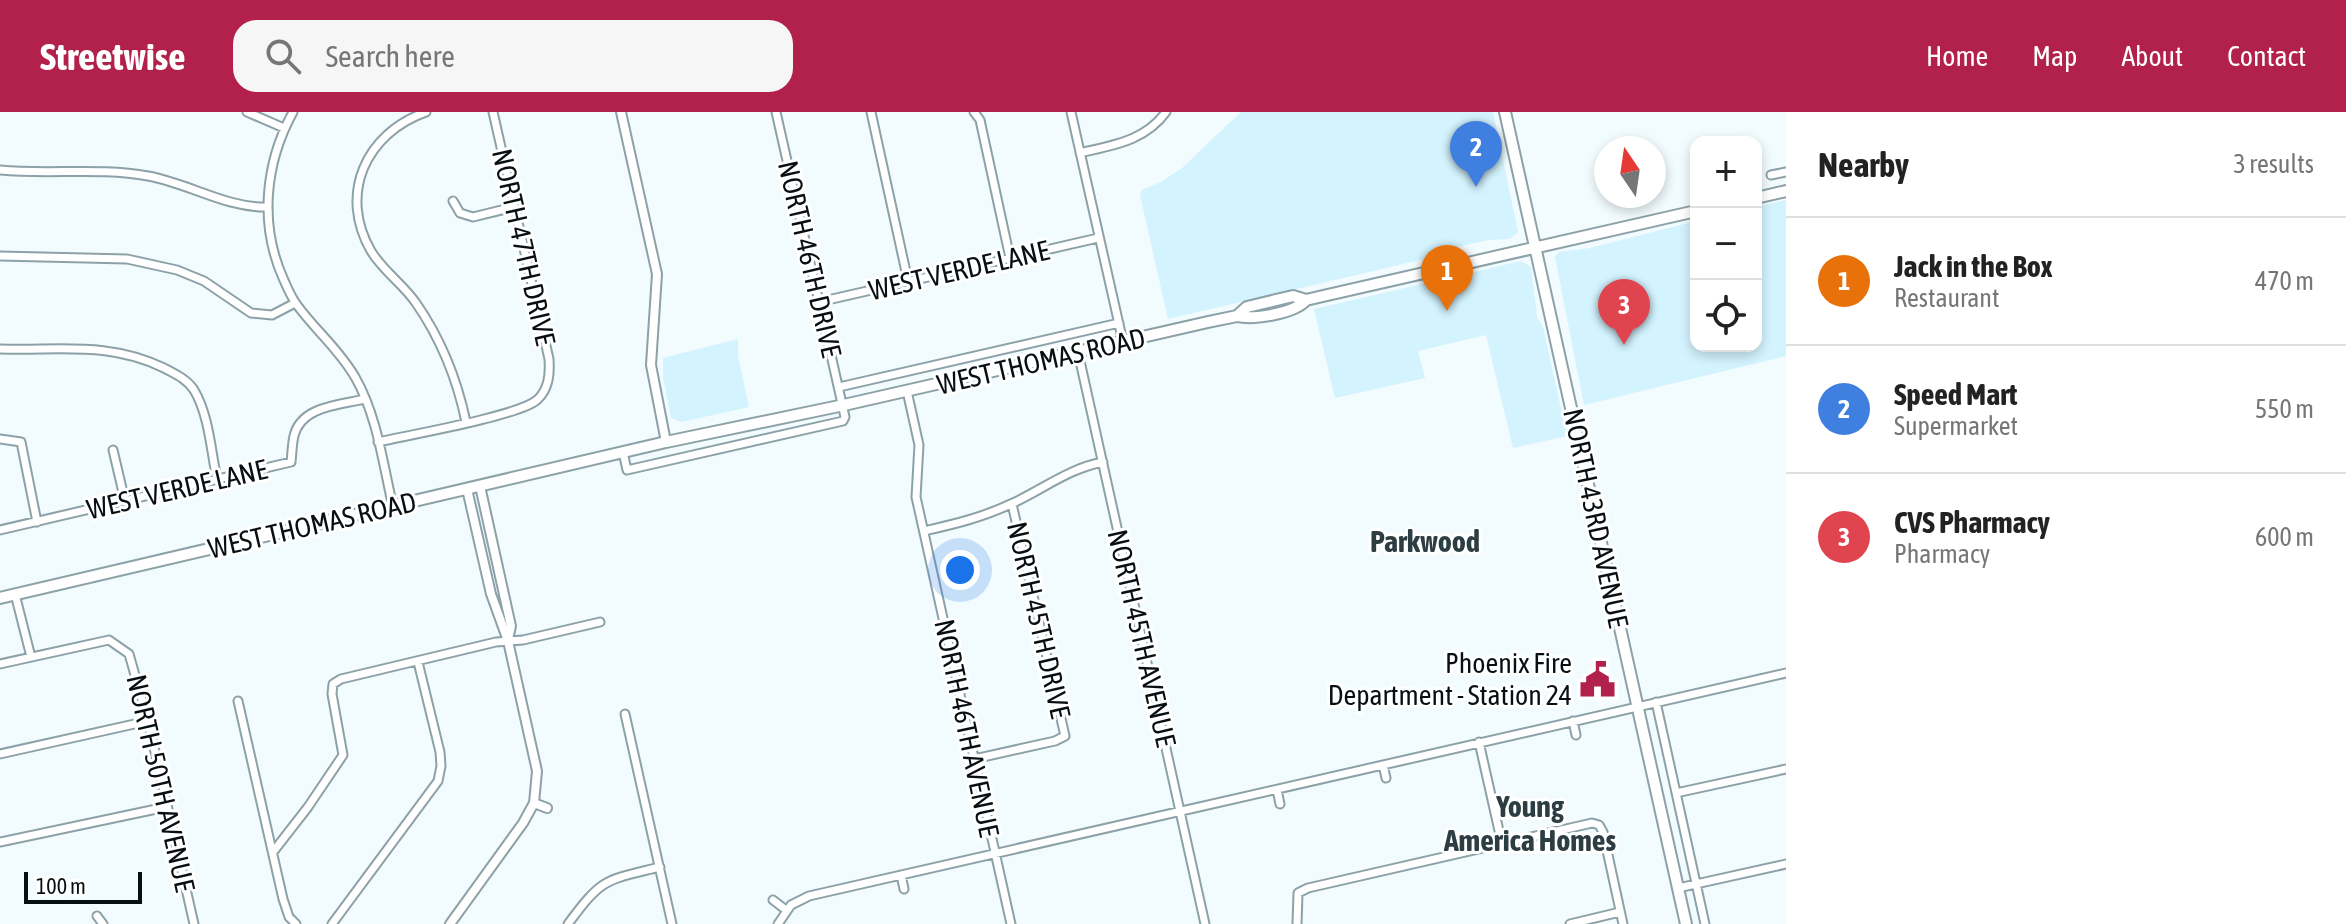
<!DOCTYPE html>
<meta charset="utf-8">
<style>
body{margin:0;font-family:"Asap Condensed",sans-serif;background:#f6f6f6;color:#222}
.controls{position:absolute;right:24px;top:24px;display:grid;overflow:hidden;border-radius:16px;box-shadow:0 4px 12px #0003}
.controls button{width:72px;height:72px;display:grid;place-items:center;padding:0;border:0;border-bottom:2px solid #e0e0e0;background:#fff;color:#222;font:40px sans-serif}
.compass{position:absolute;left:1594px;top:24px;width:72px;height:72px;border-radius:50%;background:#fff;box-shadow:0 4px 12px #0003;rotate:347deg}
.scale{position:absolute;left:24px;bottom:20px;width:118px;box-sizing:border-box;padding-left:8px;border:4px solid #080f12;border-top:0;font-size:22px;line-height:28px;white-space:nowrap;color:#080f12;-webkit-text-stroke:6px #fff;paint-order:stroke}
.you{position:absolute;left:960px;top:458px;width:28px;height:28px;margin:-20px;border:6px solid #fff;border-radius:50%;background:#1a73e8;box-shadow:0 0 0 12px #1a73e833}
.badge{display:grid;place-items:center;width:52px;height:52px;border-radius:50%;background:#b2204c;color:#fff;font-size:26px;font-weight:700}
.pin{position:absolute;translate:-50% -66px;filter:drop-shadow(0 2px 4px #0008)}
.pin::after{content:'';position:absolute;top:42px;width:28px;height:24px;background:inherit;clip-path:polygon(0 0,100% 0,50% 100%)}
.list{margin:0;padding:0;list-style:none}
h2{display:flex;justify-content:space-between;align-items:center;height:104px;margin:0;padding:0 32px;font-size:34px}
h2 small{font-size:26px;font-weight:400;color:#767676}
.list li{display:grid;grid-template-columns:52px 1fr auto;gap:24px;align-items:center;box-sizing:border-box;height:128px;padding:0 32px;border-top:2px solid #e0e0e0}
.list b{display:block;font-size:30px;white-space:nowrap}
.list p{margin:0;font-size:26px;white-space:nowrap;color:#767676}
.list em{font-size:26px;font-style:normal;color:#767676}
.icon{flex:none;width:44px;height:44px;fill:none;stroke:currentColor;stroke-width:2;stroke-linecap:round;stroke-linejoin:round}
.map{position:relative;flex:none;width:1786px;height:812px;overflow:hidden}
header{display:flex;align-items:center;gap:48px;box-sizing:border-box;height:112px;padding:0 40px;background:#b2204c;color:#fff}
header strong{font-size:38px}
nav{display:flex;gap:44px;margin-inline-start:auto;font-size:28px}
.search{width:560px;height:72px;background:#f6f6f6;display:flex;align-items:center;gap:20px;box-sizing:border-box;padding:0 28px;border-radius:24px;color:#767676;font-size:30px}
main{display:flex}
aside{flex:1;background:#fff}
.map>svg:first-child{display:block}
</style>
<header>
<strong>Streetwise</strong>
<div class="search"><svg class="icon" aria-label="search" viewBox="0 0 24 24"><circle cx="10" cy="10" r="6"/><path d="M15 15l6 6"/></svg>Search here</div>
<nav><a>Home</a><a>Map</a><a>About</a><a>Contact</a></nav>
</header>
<main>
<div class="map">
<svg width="1786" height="812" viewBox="0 0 1786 812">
<rect width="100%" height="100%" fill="#f2fbfe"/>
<path fill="#d3f3fe" d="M 1241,0 L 1493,0 L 1518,120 L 1510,127 L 1488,128 L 1457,135 L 1433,145 L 1168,207 L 1140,83 L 1142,78 L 1161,70 L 1182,56 Z
M 1786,88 L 1786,244 L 1584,293 L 1555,145 L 1559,140 L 1590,136 L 1696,109 L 1696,234 L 1756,234 L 1756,95 Z
M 1521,149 L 1531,155 L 1537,205 L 1543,215 L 1567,324 L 1513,336 L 1486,223 L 1418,239 L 1425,266 L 1335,286 L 1314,197 Z
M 738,227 L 738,244 L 749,295 L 681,310 L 671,306 L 663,265 L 663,246 Z"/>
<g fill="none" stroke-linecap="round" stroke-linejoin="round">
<defs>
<path id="minor" d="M 247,0 L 284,16
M 293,0 C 265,51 259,112 283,166 C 287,175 291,185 297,193 C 316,219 338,236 355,265 C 377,303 383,352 393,395
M 426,0 C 366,21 338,82 371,139 C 383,159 403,172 416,191 C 441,227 457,267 466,310
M 871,0 L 908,169
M 974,0 L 980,8 L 1010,146
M 1071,0 L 1123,230
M 1080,41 C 1113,33 1145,29 1166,0
M 0,58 C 49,63 99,55 148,64 C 188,71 226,96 267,95
M 1771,63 L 1786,60
M 453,89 L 460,101 L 473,105 L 514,95
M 0,144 L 127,147 L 177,158 L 204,169 L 251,201 L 272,203 L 295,191
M 819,190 L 1098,126
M 0,237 C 60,239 108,229 164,256 C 175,262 187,267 194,278 C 209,303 211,339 217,368
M 1078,240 L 1205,812
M 839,275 L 1119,211
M 907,279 L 919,333 L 916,385 L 1011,812
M 0,327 L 21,330 L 37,410
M 378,330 C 409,323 518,304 537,288 C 549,277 550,262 549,247 L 493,0
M 113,338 L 125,389
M 623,340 L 627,358 L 843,309 L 845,305 L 776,0
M 0,418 L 291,350 C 292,342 292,332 294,324 C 301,294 340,293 365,287
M 924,419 C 955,412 984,405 1013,391 C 1043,377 1070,356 1103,350
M 15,482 L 31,545
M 0,552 L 109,528 L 129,542 L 148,609 L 194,812
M 238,589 L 283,787 L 289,805 L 296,812
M 1656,590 L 1705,812
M 625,602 L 672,812
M 1573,609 L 1576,623
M 1479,630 L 1502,732
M 0,642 L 148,609
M 974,647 L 1055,629 L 1065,624 L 1012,392
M 1383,653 L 1386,666
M 1277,678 L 1280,692
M 1676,681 L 1786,657
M 0,730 L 166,695
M 273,740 L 308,695 L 343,643 L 332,582 L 333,572 L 341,567 L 496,530 L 523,528 L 600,510
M 901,763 L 904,777
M 1678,776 L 1786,752
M 773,788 L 786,798
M 97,804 L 103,812
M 332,812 L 438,669 L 441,654 L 440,640 L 418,550
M 568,812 C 603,765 604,769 660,755
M 778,812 L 791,793 L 809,784 L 1786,561
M 1297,812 L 1298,781 L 1308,776 L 1592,711 L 1599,713 L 1603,720 L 1623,812
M 1570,812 L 1620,800"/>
<path id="tertiary" d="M 621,0 L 657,162 L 651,253 L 666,330
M 480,374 L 511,514 L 508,528
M 534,691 L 547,696
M 450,812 L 523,711 L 534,691 L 537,659 L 508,529 L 491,482 L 467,377"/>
<path id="secondary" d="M 1505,0 L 1686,812
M 1756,86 L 1786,79
M 1237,204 C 1254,208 1295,201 1306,188
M 0,486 L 666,330 L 844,293 L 1208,210 L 1237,204 L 1247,195 L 1293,184 L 1306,188 L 1323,184 L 1696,99"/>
</defs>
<use href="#minor" stroke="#8ca1a8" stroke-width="11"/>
<use href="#tertiary" stroke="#8ca1a8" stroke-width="12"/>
<use href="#secondary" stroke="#8ca1a8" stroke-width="14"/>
<use href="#minor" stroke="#fff" stroke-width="7"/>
<use href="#tertiary" stroke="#fff" stroke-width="8"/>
<use href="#secondary" stroke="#fff" stroke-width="10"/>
</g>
<defs>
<symbol id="civic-bare" viewBox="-9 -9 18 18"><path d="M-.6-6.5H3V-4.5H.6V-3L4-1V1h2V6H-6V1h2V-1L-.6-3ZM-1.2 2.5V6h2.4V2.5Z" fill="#b2204c" stroke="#fff" stroke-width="2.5" paint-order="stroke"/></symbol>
</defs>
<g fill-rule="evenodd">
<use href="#civic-bare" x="1572" y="542" width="51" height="51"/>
</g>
<g text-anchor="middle" stroke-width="6" stroke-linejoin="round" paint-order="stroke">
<g font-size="28" fill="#080f12" stroke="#fff">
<text transform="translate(524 135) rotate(77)" y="10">NORTH 47TH DRIVE</text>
<text transform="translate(810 147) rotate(77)" y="10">NORTH 46TH DRIVE</text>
<text transform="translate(959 158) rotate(-13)" y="10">WEST VERDE LANE</text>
<text transform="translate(1041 249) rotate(-13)" y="10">WEST THOMAS ROAD</text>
<text transform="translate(177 377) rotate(-13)" y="10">WEST VERDE LANE</text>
<text transform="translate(1596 406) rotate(78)" y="10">NORTH 43RD AVENUE</text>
<text transform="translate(312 413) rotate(-13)" y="10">WEST THOMAS ROAD</text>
<text transform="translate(1039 508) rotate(77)" y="10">NORTH 45TH DRIVE</text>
<text transform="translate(1142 526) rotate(77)" y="10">NORTH 45TH AVENUE</text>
<text transform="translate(967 616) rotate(78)" y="10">NORTH 46TH AVENUE</text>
<text transform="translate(161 671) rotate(77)" y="10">NORTH 50TH AVENUE</text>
</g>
<g font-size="28" fill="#080f12" stroke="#fff" text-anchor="end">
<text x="1572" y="561">Phoenix Fire<tspan x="1572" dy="32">Department - Station 24</tspan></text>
</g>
<g font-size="30" font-weight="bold" fill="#2c3e44" stroke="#fff">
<text x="1425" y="440">Parkwood</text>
<text x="1530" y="705">Young<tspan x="1530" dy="34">America Homes</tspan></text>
</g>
</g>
</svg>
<div class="controls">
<button>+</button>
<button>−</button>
<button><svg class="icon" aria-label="locate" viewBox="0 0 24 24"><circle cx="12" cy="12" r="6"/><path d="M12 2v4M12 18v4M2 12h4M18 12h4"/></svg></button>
</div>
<svg class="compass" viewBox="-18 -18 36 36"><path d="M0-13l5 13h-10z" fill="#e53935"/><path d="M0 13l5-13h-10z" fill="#767676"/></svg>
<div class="scale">100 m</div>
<div class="you"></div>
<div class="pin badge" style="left:1447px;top:199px;background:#e8710a">1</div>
<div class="pin badge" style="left:1476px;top:75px;background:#3f7fe0">2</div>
<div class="pin badge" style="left:1624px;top:233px;background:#e0444e">3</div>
</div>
<aside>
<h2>Nearby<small>3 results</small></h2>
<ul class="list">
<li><span class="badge" style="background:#e8710a">1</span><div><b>Jack in the Box</b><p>Restaurant</p></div><em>470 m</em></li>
<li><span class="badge" style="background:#3f7fe0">2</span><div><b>Speed Mart</b><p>Supermarket</p></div><em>550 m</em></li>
<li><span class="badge" style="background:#e0444e">3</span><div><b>CVS Pharmacy</b><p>Pharmacy</p></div><em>600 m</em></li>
</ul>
</aside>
</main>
